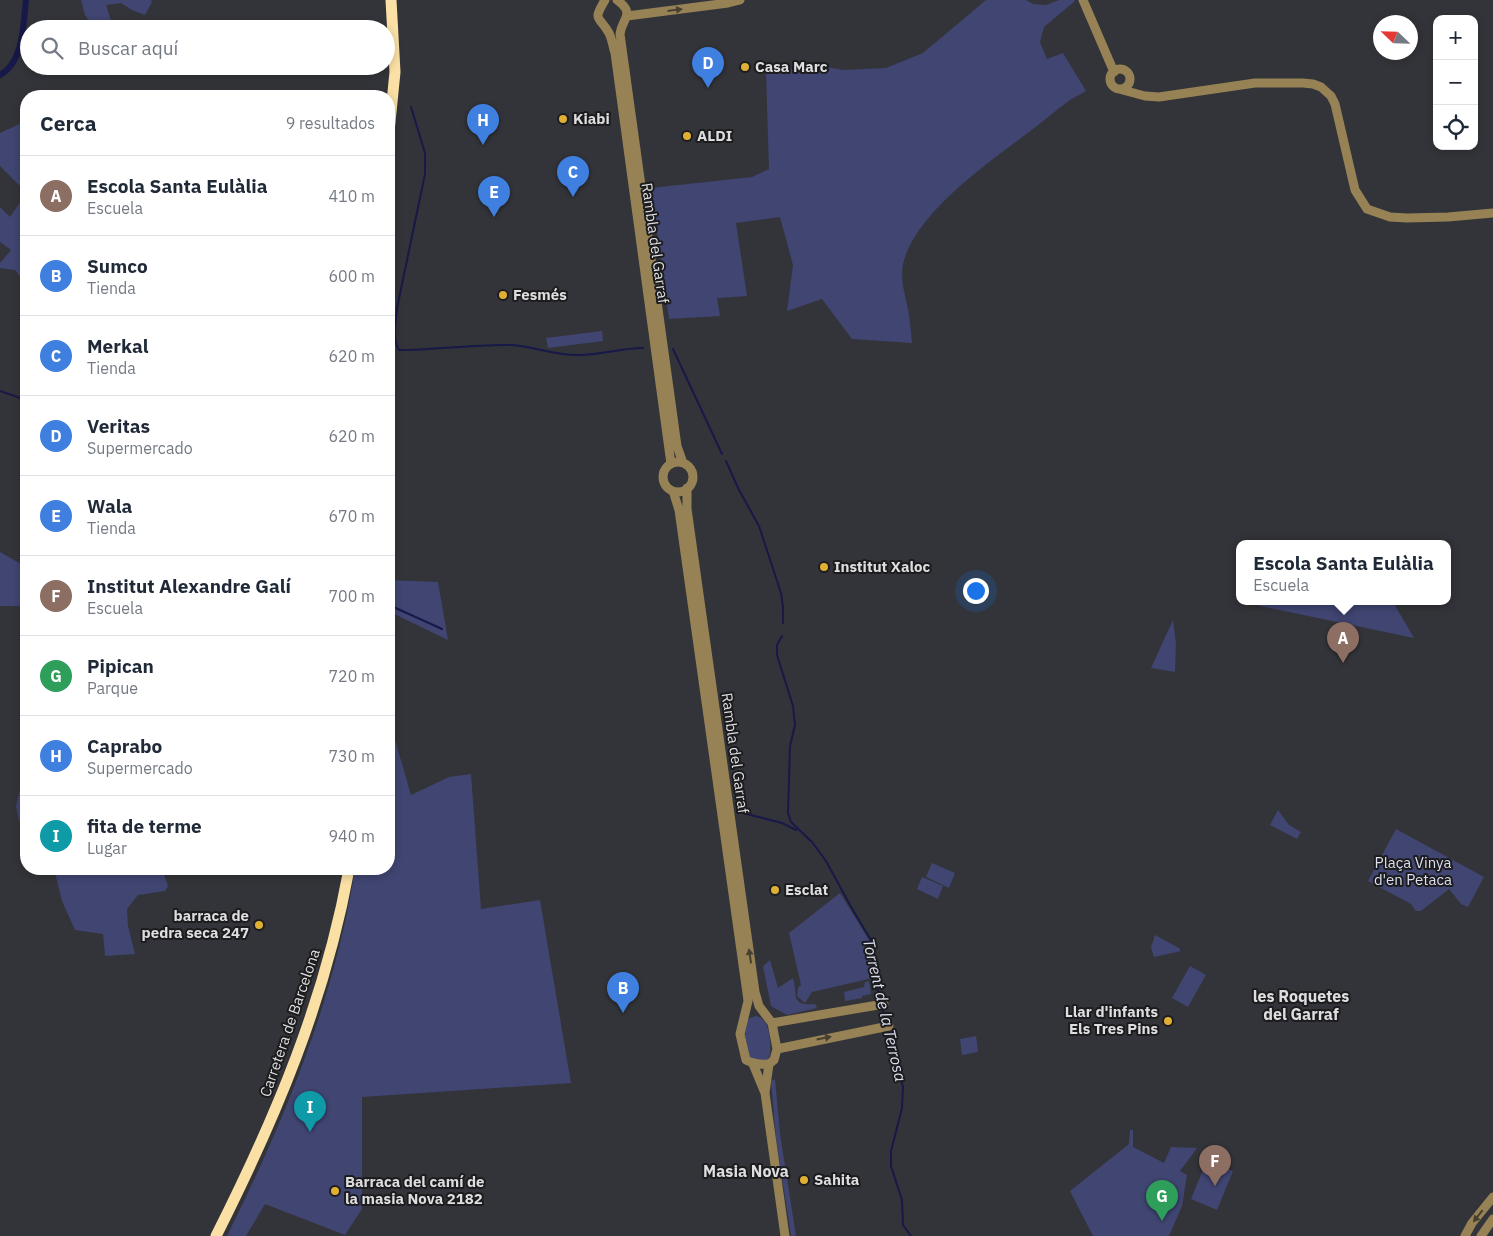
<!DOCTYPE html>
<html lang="es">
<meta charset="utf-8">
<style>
body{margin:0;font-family:"IBM Plex Sans",sans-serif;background:#f6f6f7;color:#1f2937}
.controls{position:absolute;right:15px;top:15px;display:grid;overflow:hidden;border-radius:10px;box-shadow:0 2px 8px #0003}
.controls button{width:45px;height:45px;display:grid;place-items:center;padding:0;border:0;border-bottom:1px solid #e0e1e3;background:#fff;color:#1f2937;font:25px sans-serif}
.compass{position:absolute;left:1373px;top:15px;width:45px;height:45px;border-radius:50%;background:#fff;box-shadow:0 2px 8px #0003;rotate:293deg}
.you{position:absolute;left:975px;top:590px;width:18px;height:18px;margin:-12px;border:4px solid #fff;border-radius:50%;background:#1a73e8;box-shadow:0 0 0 8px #1a73e833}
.badge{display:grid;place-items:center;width:32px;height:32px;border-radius:50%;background:#0b8043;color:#fff;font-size:16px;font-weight:700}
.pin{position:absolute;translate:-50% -41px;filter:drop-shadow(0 1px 2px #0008)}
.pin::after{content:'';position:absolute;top:26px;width:18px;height:15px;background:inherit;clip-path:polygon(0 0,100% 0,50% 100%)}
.popup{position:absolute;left:1236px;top:540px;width:215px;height:65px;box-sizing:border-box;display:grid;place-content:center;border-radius:10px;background:#fff;filter:drop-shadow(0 1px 4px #0005);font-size:16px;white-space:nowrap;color:#747a83}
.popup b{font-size:19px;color:#1f2937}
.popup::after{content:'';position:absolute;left:50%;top:100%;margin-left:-10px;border:10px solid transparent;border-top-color:#fff}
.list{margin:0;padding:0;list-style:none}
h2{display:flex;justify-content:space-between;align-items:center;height:65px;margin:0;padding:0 20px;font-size:21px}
h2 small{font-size:16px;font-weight:400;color:#747a83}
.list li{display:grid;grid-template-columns:32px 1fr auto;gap:15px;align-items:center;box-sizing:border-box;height:80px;padding:0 20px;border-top:1px solid #e0e1e3}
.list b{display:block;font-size:19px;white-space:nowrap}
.list p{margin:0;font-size:16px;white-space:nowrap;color:#747a83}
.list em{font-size:16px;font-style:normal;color:#747a83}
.icon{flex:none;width:28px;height:28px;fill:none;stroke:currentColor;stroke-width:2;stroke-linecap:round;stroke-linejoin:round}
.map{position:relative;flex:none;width:1493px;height:1236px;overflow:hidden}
.search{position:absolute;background:#fff;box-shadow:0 2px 8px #0003;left:20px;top:20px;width:375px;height:55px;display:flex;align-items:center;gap:12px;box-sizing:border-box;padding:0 18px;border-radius:28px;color:#747a83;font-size:19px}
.panel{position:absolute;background:#fff;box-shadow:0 2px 8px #0003;left:20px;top:90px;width:375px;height:785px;border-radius:20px}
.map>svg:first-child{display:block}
</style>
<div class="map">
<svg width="1493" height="1236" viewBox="0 0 1493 1236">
<rect width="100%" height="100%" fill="#333439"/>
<path fill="#404572" d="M 81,0 L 151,0 L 152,2 L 145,15 L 132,10 L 121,3 L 106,5 L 112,23 L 103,29 L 95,29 L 85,15 Z
M 986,0 L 1026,0 L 1033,4 L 1046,5 L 1059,0 L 1074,0 L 1075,1 L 1044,27 L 1040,42 L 1047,59 L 1063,53 L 1086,91 L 1070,100 C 1055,111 1040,124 1025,135 C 986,164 914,215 903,264 C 900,280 905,294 908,309 C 910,320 911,332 912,343 L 852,339 L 822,299 L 787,311 L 793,265 L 780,217 L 736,223 L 747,296 L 717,298 L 720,316 L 669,319 L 651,188 L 752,177 L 769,169 L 766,73 L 816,65 L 843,70 L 886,68 L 923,53 Z
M 26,121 L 26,192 L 0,166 L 0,133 Z
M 26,194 L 26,284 L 15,270 L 0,268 L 0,263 L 11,250 L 0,242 L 0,207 L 10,217 Z
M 602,331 L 603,341 L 548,348 L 546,338 Z
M 0,552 L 26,567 L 26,606 L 0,606 Z
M 389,580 L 438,582 L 448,640 L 390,612 L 389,615 Z
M 1257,602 L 1393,602 L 1414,638 L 1260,606 Z
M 1173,620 L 1176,644 L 1175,672 L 1151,668 Z
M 389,719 L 411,795 L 449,777 L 471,774 L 481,909 L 540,900 L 571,1083 L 362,1097 L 362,1209 L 345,1235 L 265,1204 L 246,1236 L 227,1236 C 285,1119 335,998 355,869 L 389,869 Z
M 21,785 L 26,788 L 26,823 L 19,821 L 16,806 Z
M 1278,810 L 1289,825 L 1301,832 L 1297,839 L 1270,825 Z
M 1396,829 L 1484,877 L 1468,907 L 1461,904 L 1449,889 L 1421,911 L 1416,911 L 1411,904 L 1368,881 Z
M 932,863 L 955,873 L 949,888 L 926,877 Z
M 54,869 L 162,869 L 168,886 L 165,891 L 138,895 L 127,909 L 128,926 L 135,954 L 105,956 L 103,934 L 75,930 L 62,901 Z
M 922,877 L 943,886 L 938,899 L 917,889 Z
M 840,893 L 869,940 L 871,945 L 873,978 L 812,992 L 805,1003 L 797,996 L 798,988 L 801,985 L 789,933 Z
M 1155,935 L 1179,948 L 1181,951 L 1154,957 L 1151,947 Z
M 770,960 L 778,988 L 793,978 C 798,996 790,1006 815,1004 L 817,1008 L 787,1015 L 771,1006 L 763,966 Z
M 1190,966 L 1206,975 L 1188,1007 L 1172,998 Z
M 869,981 L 871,994 L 862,996 L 862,998 L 845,1001 L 844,992 L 864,987 L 865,982 Z
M 756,1016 C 760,1017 764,1019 766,1023 C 770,1032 773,1053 767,1061 L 756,1062 L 749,1056 L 744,1029 L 746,1022 L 750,1018 Z
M 976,1036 L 978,1052 L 962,1055 L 960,1039 Z
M 775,1079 L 780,1134 L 796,1236 L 791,1236 L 776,1138 L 771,1081 Z
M 1130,1130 L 1133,1130 L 1133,1147 L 1164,1163 L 1171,1147 L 1197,1148 L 1180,1171 L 1187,1175 L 1182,1206 L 1169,1236 L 1093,1236 L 1070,1191 L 1129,1144 Z
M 1207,1160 L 1233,1171 L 1217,1210 L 1191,1199 Z"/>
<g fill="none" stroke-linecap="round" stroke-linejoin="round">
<path stroke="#181849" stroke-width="2" d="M 411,107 L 425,153 L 425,174 L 397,308 C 396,321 392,339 399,350 C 436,350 474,344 511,345 C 534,346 555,356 579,355 C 601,355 621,348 643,348
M 673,349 L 722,454
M 0,391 L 26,400
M 726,461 L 739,490 L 759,526 L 781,593 L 783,607 L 783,623
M 389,605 L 442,629
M 782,636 L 777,645 L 777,655 L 793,706 L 795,725 L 790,746 L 788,813 L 791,822 L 812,842 L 826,861 L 850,905 L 872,942 L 876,982 L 880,1000
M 743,813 L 782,823 L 796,830
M 882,1007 L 886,1025
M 887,1029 L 903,1087 L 902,1108 L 891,1151 L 891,1166 L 902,1200 L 903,1225 L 911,1236"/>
<path stroke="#181849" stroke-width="6" d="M 0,75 C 24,62 23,24 26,0"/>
<path stroke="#968254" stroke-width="9" d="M 605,0 C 592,22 599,15 609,33 C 612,39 613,47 615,53 L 671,464
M 617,0 C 636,14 622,18 620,34 L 677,446 L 683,463
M 1083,0 L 1114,72
M 627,16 L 728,3 L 740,0
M1110 79a10 10 0 1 1 20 0a10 10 0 1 1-20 0Z
M 1119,89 L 1145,96 L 1159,97 L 1255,83 L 1303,83 L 1313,84 L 1321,87 L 1331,96 L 1335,104 L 1355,190 L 1367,209 L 1390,217 L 1407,218 L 1448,217 L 1493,213
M663 477a15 15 0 1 1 30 0a15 15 0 1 1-30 0Z
M 687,488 L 687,509 L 755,992 L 759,1006 L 772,1023 L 777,1049 L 774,1060 L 769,1064 L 765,1093
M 673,491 L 679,510 L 747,993 L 748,1001 L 740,1034 L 746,1060 C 754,1064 760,1065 769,1064
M 772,1023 L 884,1004
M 777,1049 L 889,1026
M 753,1064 L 765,1093 L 785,1236
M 1465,1236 L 1472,1223 L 1493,1197
M 1481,1236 L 1493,1219"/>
<path stroke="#fae0a4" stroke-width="11" d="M 389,132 L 395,72 L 391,0
M 216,1236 C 276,1117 325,1001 349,869"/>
</g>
<defs><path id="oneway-solid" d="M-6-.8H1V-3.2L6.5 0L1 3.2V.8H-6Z" transform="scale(1.25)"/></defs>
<g fill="#474031">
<use href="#oneway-solid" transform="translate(675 10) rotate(-7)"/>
<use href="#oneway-solid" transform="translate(750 956) rotate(-98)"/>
<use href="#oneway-solid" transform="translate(824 1038) rotate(-11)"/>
<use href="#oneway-solid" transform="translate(1478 1216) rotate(128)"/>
</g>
<g fill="#e0b034" stroke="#1c1c1e" stroke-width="2">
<circle cx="745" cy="67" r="5"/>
<circle cx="563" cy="119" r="5"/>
<circle cx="687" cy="136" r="5"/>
<circle cx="503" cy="295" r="5"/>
<circle cx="824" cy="567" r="5"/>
<circle cx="775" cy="890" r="5"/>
<circle cx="259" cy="925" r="5"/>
<circle cx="1168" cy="1021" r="5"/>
<circle cx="804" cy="1180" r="5"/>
<circle cx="335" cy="1191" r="5"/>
</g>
<g text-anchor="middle" stroke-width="4" stroke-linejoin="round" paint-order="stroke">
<g font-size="15" font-weight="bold" fill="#dedee1" stroke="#1c1c1e" text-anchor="start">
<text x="755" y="72">Casa Marc</text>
<text x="573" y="124">Kiabi</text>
<text x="697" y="141">ALDI</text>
<text x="513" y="300">Fesmés</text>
<text x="834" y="572">Institut Xaloc</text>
<text x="785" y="895">Esclat</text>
<text x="249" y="921" text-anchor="end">barraca de<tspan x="249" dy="17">pedra seca 247</tspan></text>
<text x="1158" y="1017" text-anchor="end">Llar d'infants<tspan x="1158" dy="17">Els Tres Pins</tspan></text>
<text x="814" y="1185">Sahita</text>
<text x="345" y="1187">Barraca del camí de<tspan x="345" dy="17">la masia Nova 2182</tspan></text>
</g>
<g font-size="15" fill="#dedee1" stroke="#1c1c1e">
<text transform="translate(655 243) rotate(82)" y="5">Rambla del Garraf</text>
<text transform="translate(735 753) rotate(82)" y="5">Rambla del Garraf</text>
<text transform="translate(290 1023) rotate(-71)" y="5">Carretera de Barcelona</text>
</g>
<g font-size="15" fill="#dcdff0" stroke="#1c1c1e">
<text x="1413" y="868">Plaça Vinya<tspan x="1413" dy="17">d'en Petaca</tspan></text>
</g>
<g font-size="16" font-weight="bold" fill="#dedee1" stroke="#1c1c1e">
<text x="1301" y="1002">les Roquetes<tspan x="1301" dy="18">del Garraf</tspan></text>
<text x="746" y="1177">Masia Nova</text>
</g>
<g font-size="16" font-style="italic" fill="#dbdef0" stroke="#1c1c1e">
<text transform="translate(885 1010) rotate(77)" y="6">Torrent de la Terrosa</text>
</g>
</g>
</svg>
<div class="controls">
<button>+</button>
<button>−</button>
<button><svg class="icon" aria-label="locate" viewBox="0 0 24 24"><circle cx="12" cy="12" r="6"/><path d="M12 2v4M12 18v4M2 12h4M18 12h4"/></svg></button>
</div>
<svg class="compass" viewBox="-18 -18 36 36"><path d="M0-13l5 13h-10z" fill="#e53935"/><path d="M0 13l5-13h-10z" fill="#747a83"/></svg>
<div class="you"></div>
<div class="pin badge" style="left:1343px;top:663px;background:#8d6e63">A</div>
<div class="popup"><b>Escola Santa Eulàlia</b>Escuela</div>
<div class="pin badge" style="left:623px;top:1013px;background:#3f7fe0">B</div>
<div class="pin badge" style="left:573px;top:197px;background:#3f7fe0">C</div>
<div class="pin badge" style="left:708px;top:88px;background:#3f7fe0">D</div>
<div class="pin badge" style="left:494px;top:217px;background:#3f7fe0">E</div>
<div class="pin badge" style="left:1215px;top:1186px;background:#8d6e63">F</div>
<div class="pin badge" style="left:1162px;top:1221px;background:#2e9e5b">G</div>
<div class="pin badge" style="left:483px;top:145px;background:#3f7fe0">H</div>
<div class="pin badge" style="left:310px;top:1132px;background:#0f9aa8">I</div>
<div class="search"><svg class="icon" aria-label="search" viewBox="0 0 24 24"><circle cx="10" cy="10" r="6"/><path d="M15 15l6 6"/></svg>Buscar aquí</div>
<section class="panel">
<h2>Cerca<small>9 resultados</small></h2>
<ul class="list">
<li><span class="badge" style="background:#8d6e63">A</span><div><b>Escola Santa Eulàlia</b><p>Escuela</p></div><em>410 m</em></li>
<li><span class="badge" style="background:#3f7fe0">B</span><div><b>Sumco</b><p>Tienda</p></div><em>600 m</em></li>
<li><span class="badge" style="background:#3f7fe0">C</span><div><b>Merkal</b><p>Tienda</p></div><em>620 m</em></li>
<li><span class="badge" style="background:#3f7fe0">D</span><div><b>Veritas</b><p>Supermercado</p></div><em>620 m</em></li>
<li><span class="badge" style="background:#3f7fe0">E</span><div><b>Wala</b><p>Tienda</p></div><em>670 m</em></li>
<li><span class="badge" style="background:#8d6e63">F</span><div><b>Institut Alexandre Galí</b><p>Escuela</p></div><em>700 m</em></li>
<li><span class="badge" style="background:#2e9e5b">G</span><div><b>Pipican</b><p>Parque</p></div><em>720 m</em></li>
<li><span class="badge" style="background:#3f7fe0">H</span><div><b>Caprabo</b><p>Supermercado</p></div><em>730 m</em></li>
<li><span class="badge" style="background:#0f9aa8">I</span><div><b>fita de terme</b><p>Lugar</p></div><em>940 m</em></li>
</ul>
</section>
</div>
